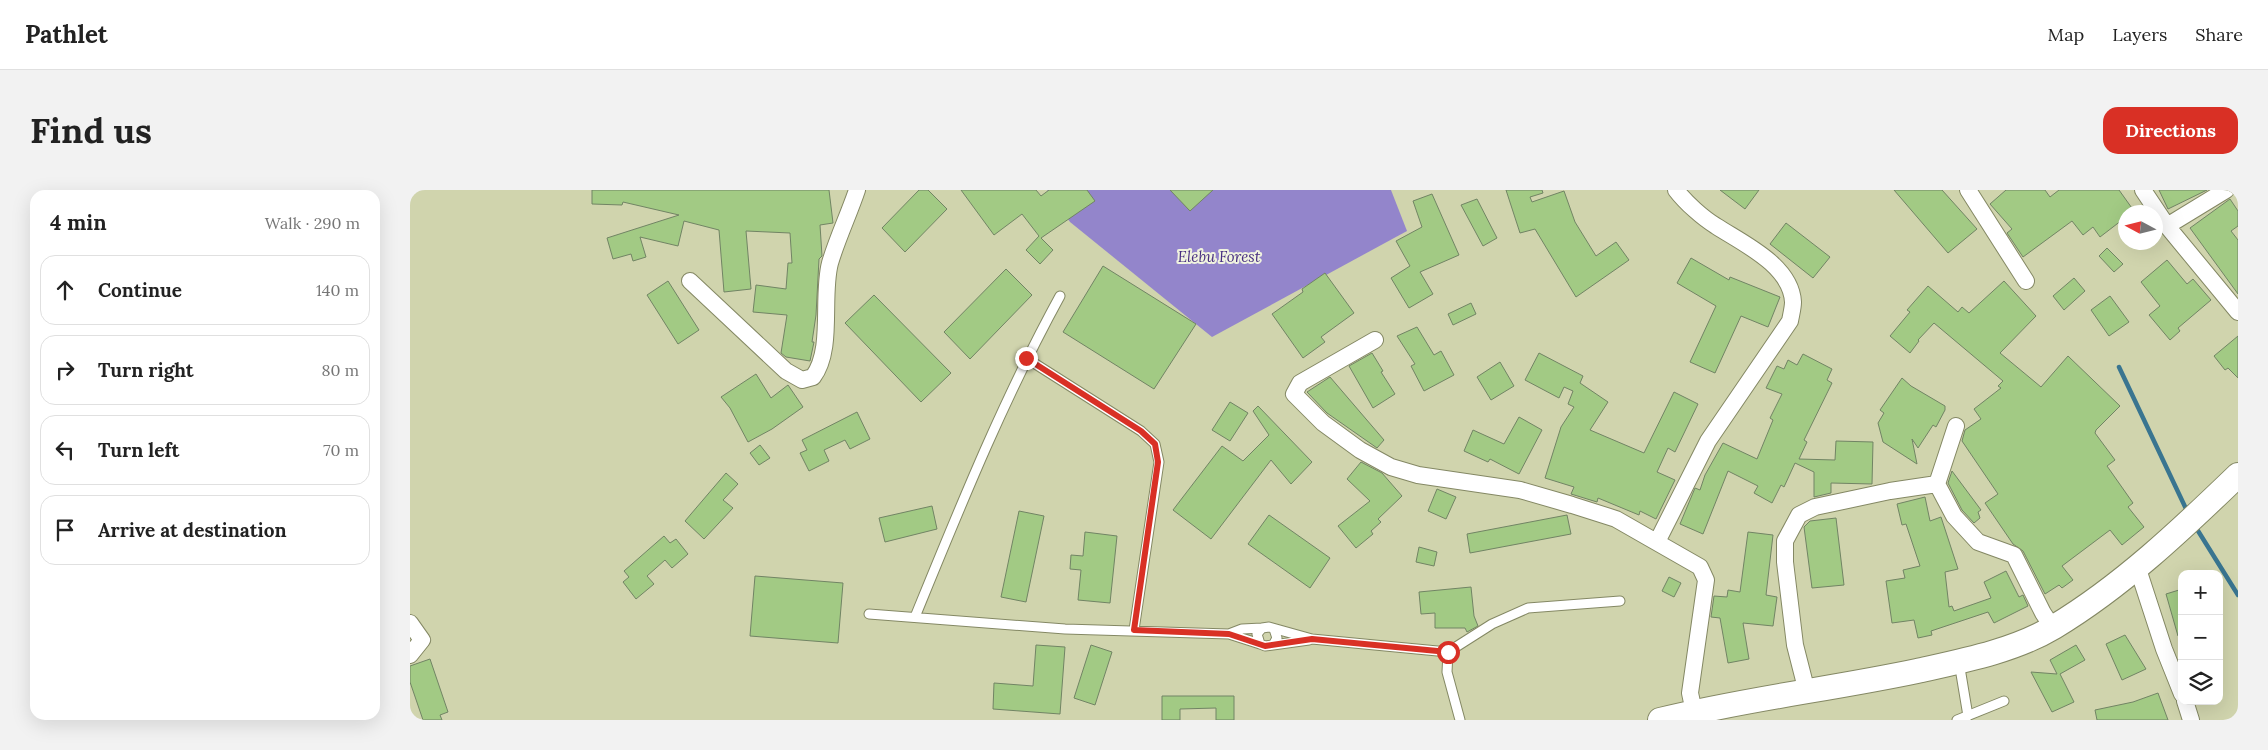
<!DOCTYPE html>
<meta charset="utf-8">
<style>
body{margin:0;font-family:Lora,serif;background:#f2f2f2;color:#222}
.controls{position:absolute;right:15px;bottom:15px;display:grid;overflow:hidden;border-radius:10px;box-shadow:0 5px 20px #0002}
.controls button{width:45px;height:45px;display:grid;place-items:center;padding:0;border:0;border-bottom:1px solid #e0e0e0;background:#fff;color:#222;font:25px sans-serif}
.compass{position:absolute;left:1708px;top:15px;width:45px;height:45px;border-radius:50%;background:#fff;box-shadow:0 5px 20px #0002;rotate:277deg}
.stop{position:absolute;width:15px;height:15px;margin:-11px;border:4px solid #d93025;border-radius:50%;background:#fff}
.stop.end{background:#d93025;border-color:#fff;box-shadow:0 1px 5px #0008}
.list{margin:0;padding:0;list-style:none}
h2{display:flex;justify-content:space-between;align-items:center;height:65px;margin:0;padding:0 20px;font-size:21px}
h2 small{font-size:16px;font-weight:400;color:#767676}
.list li{display:grid;grid-template-columns:32px 1fr auto;gap:15px;align-items:center;box-sizing:border-box;height:70px;margin:0 10px 10px;padding:0 10px;border:1px solid #e0e0e0;border-radius:15px}
.list b{display:block;font-size:19px;white-space:nowrap}
.list em{font-size:16px;font-style:normal;color:#767676}
.icon{flex:none;width:28px;height:28px;fill:none;stroke:currentColor;stroke-width:2;stroke-linecap:round;stroke-linejoin:round}
.map{position:relative;flex:none;width:1828px;height:530px;overflow:hidden;border-radius:15px}
header{display:flex;align-items:center;gap:30px;box-sizing:border-box;height:70px;padding:0 25px;background:#fff;border-bottom:1px solid #e0e0e0}
header strong{font-size:24px}
nav{display:flex;gap:28px;margin-inline-start:auto;font-size:18px}
.intro{display:flex;align-items:center;justify-content:space-between;box-sizing:border-box;height:120px;padding:0 30px}
h1{margin:0;font-size:35px}
.button{padding:12px 22px;border-radius:15px;background:#d93025;color:#fff;font-size:18px;font-weight:700}
main{display:flex;gap:30px;padding:0 30px}
aside{flex:1;background:#fff;border-radius:15px;box-shadow:0 5px 20px #0002}
.map>svg:first-child{display:block}
</style>
<header>
<strong>Pathlet</strong>
<nav><a>Map</a><a>Layers</a><a>Share</a></nav>
</header>
<div class="intro"><h1>Find us</h1><a class="button">Directions</a></div>
<main>
<aside>
<h2>4 min<small>Walk · 290 m</small></h2>
<ul class="list">
<li><svg class="icon" aria-label="ahead" viewBox="0 0 24 24"><path d="M12 20V5M6 11l6-6 6 6"/></svg><div><b>Continue</b></div><em>140 m</em></li>
<li><svg class="icon" aria-label="right" viewBox="0 0 24 24"><path d="M7 20v-9h11M14 6l5 5-5 5"/></svg><div><b>Turn right</b></div><em>80 m</em></li>
<li><svg class="icon" aria-label="left" viewBox="0 0 24 24"><path d="M17 20v-9H6M10 6l-5 5 5 5"/></svg><div><b>Turn left</b></div><em>70 m</em></li>
<li><svg class="icon" aria-label="arrive" viewBox="0 0 24 24"><path d="M6 21V4h12l-3 4 3 4H6"/></svg><div><b>Arrive at destination</b></div></li>
</ul>
</aside>
<div class="map">
<svg width="1828" height="530" viewBox="0 0 1828 530">
<rect width="100%" height="100%" fill="#d0d4ad"/>
<path fill="#9385cb" d="M 637,0 L 981,0 L 997,41 L 802,147 L 660,32 Z"/>
<g fill="none" stroke-linecap="round" stroke-linejoin="round">
<path stroke="#397590" stroke-width="4.5" d="M 1709,177 L 1778,323
M 1785,336 L 1828,405"/>
</g>
<path fill="#a2ca84" stroke="#718464" d="M 182,0 L 419,0 L 423,33 L 410,35 L 412,66 L 409,69 L 406,125 L 402,152 L 404,152 L 400,171 L 376,167 L 371,163 L 377,125 L 343,122 L 346,95 L 376,99 L 378,73 L 382,73 L 380,43 L 336,41 L 341,99 L 314,102 L 309,40 L 274,31 L 268,56 L 230,47 L 236,67 L 223,71 L 221,64 L 203,69 L 197,48 L 269,25 L 213,12 L 212,15 L 182,14 Z
M 509,0 L 518,0 L 537,19 L 495,62 L 472,38 Z
M 551,0 L 626,0 L 631,6 L 639,0 L 677,0 L 685,11 L 631,48 L 643,60 L 630,74 L 616,60 L 629,46 L 612,24 L 584,45 Z
M 760,0 L 803,0 L 780,21 Z
M 1096,0 L 1132,0 L 1133,3 L 1120,7 L 1122,12 L 1154,1 L 1165,32 L 1186,66 L 1206,52 L 1219,70 L 1166,107 L 1125,39 L 1110,43 Z
M 1310,0 L 1349,0 L 1335,19 Z
M 1484,0 L 1532,0 L 1567,39 L 1538,63 Z
M 1596,0 L 1635,0 L 1640,7 L 1649,0 L 1709,0 L 1724,21 L 1716,22 L 1716,27 L 1690,47 L 1683,37 L 1673,45 L 1662,31 L 1613,67 L 1597,43 L 1602,39 L 1580,14 Z
M 1749,0 L 1797,0 L 1758,19 Z
M 1022,4 L 1049,65 L 1010,82 L 1023,104 L 999,118 L 981,88 L 1000,76 L 986,51 L 1012,37 L 1003,11 Z
M 1067,9 L 1087,48 L 1073,56 L 1051,15 Z
M 1820,9 L 1828,21 L 1828,36 L 1821,41 L 1828,50 L 1828,104 L 1780,38 Z
M 1376,33 L 1420,67 L 1403,88 L 1360,54 Z
M 1697,58 L 1713,74 L 1704,82 L 1689,66 Z
M 1281,68 L 1319,90 L 1320,87 L 1370,107 L 1358,137 L 1331,126 L 1305,183 L 1280,172 L 1306,116 L 1267,93 Z
M 1757,70 L 1777,94 L 1783,89 L 1801,110 L 1768,138 L 1770,141 L 1760,150 L 1739,125 L 1750,116 L 1731,92 Z
M 693,76 L 786,134 L 744,199 L 653,142 Z
M 596,79 L 622,105 L 560,169 L 534,142 Z
M 915,83 L 944,123 L 911,147 L 915,152 L 893,168 L 862,124 L 893,102 L 892,99 Z
M 1664,88 L 1675,101 L 1654,120 L 1643,106 Z
M 258,91 L 289,140 L 268,154 L 237,105 Z
M 1594,91 L 1626,126 L 1590,163 L 1631,197 L 1658,166 L 1710,216 L 1686,240 L 1685,243 L 1705,270 L 1697,276 L 1723,313 L 1718,317 L 1734,337 L 1712,355 L 1700,340 L 1652,376 L 1663,390 L 1652,398 L 1649,395 L 1635,404 L 1613,361 L 1603,354 L 1575,313 L 1588,304 L 1552,251 L 1555,240 L 1571,229 L 1564,219 L 1591,198 L 1588,196 L 1593,191 L 1524,133 L 1508,150 L 1509,151 L 1500,163 L 1480,146 L 1500,122 L 1497,120 L 1518,96 L 1548,122 L 1552,117 L 1559,123 Z
M 464,105 L 541,183 L 511,212 L 435,133 Z
M 1700,106 L 1719,132 L 1699,146 L 1681,120 Z
M 1061,113 L 1066,124 L 1043,135 L 1038,124 Z
M 1007,137 L 1024,165 L 1031,161 L 1044,185 L 1014,201 L 1001,176 L 1005,174 L 987,146 Z
M 1828,146 L 1828,188 L 1818,178 L 1815,180 L 1804,166 Z
M 962,163 L 973,181 L 971,182 L 985,204 L 963,218 L 939,176 Z
M 1129,163 L 1173,186 L 1170,193 L 1198,212 L 1180,240 L 1234,263 L 1264,202 L 1288,214 L 1265,262 L 1258,258 L 1247,282 L 1265,290 L 1246,329 L 1230,321 L 1229,325 L 1188,308 L 1187,312 L 1161,304 L 1164,297 L 1135,288 L 1151,237 L 1164,217 L 1158,214 L 1163,201 L 1154,197 L 1149,208 L 1115,190 Z
M 1393,164 L 1422,179 L 1417,190 L 1422,193 L 1394,250 L 1397,252 L 1389,269 L 1425,270 L 1426,251 L 1463,252 L 1462,294 L 1421,293 L 1421,303 L 1404,307 L 1404,282 L 1385,273 L 1374,297 L 1371,295 L 1362,313 L 1344,303 L 1348,296 L 1318,281 L 1293,344 L 1270,334 L 1285,298 L 1290,300 L 1295,285 L 1313,253 L 1347,269 L 1363,230 L 1360,228 L 1372,204 L 1356,198 L 1367,176 L 1374,179 L 1378,170 L 1387,175 Z
M 1090,172 L 1104,196 L 1081,210 L 1067,187 Z
M 346,184 L 361,208 L 378,195 L 393,217 L 362,239 L 338,252 L 320,218 L 311,207 Z
M 920,187 L 974,250 L 967,258 L 917,223 L 897,202 Z
M 1492,188 L 1501,196 L 1535,216 L 1535,220 L 1526,237 L 1523,235 L 1508,258 L 1502,249 L 1507,274 L 1473,252 L 1468,233 L 1474,223 L 1470,220 Z
M 820,212 L 838,223 L 820,251 L 802,240 Z
M 848,216 L 902,272 L 881,294 L 861,270 L 801,349 L 763,320 L 812,256 L 833,271 L 859,245 L 843,221 Z
M 447,222 L 460,249 L 440,259 L 435,250 L 414,260 L 419,271 L 399,281 L 390,263 L 397,260 L 392,250 Z
M 1109,227 L 1132,240 L 1109,284 L 1080,269 L 1078,272 L 1054,261 L 1063,240 L 1094,254 Z
M 350,255 L 360,268 L 349,275 L 340,263 Z
M 951,272 L 972,283 L 992,306 L 968,329 L 971,332 L 961,341 L 963,344 L 946,358 L 928,336 L 960,311 L 937,289 Z
M 1542,281 L 1571,320 L 1568,322 L 1570,328 L 1564,333 L 1552,320 L 1538,293 Z
M 316,283 L 328,294 L 313,310 L 323,318 L 294,349 L 275,331 Z
M 1027,299 L 1046,307 L 1036,329 L 1018,321 Z
M 1515,307 L 1520,331 L 1531,327 L 1548,379 L 1535,382 L 1539,417 L 1542,416 L 1544,421 L 1581,408 L 1574,392 L 1596,381 L 1609,407 L 1613,405 L 1618,416 L 1584,433 L 1578,422 L 1521,441 L 1522,445 L 1508,448 L 1504,430 L 1482,433 L 1476,391 L 1495,388 L 1493,380 L 1510,376 L 1496,334 L 1492,335 L 1487,314 Z
M 522,316 L 527,339 L 475,352 L 469,328 Z
M 609,321 L 634,326 L 616,412 L 591,407 Z
M 859,325 L 920,368 L 900,398 L 838,354 Z
M 1157,325 L 1161,344 L 1060,363 L 1057,344 Z
M 1426,328 L 1434,395 L 1402,398 L 1394,337 L 1400,331 Z
M 675,342 L 707,346 L 700,413 L 668,410 L 671,380 L 660,379 L 661,365 L 673,366 Z
M 1338,342 L 1363,345 L 1356,405 L 1367,407 L 1363,436 L 1333,433 L 1339,469 L 1318,473 L 1310,428 L 1301,427 L 1304,406 L 1317,407 L 1318,400 L 1330,402 Z
M 254,346 L 260,353 L 266,349 L 278,364 L 262,378 L 255,370 L 237,386 L 244,394 L 226,409 L 213,392 L 219,387 L 214,381 Z
M 1009,357 L 1027,362 L 1024,376 L 1006,372 Z
M 345,386 L 433,393 L 428,453 L 340,446 Z
M 1259,387 L 1271,393 L 1264,407 L 1252,401 Z
M 1061,397 L 1064,426 L 1068,436 L 1057,442 L 1055,438 L 1025,438 L 1025,423 L 1011,424 L 1009,402 Z
M 1769,400 L 1772,408 L 1772,446 L 1768,446 L 1756,404 Z
M 1715,445 L 1736,479 L 1712,490 L 1696,454 Z
M 626,455 L 655,457 L 650,524 L 583,519 L 584,493 L 623,496 Z
M 681,455 L 702,462 L 685,515 L 664,508 Z
M 1666,455 L 1675,470 L 1650,484 L 1664,512 L 1642,522 L 1621,482 L 1647,484 L 1640,470 Z
M 20,469 L 38,522 L 30,525 L 32,530 L 13,530 L 0,492 L 0,476 Z
M 1748,503 L 1758,530 L 1687,530 L 1685,520 L 1723,512 Z
M 752,506 L 824,506 L 824,530 L 806,530 L 806,518 L 770,519 L 770,530 L 752,530 Z"/>
<g fill="none" stroke-linecap="round" stroke-linejoin="round">
<defs>
<path id="service" d="M 616,168 L 731,241 L 745,254 L 749,272 L 724,440
M 459,424 L 655,439 L 819,444 L 850,454
M 505,427 C 550,317 593,210 650,106
M 864,439 L 867,448 L 863,455 L 855,456 L 850,454 L 847,444 L 852,438 L 859,437 L 902,449 L 1038,462 L 1082,434 L 1118,418 L 1210,411
M 819,444 L 832,439 L 852,438
M 863,455 L 899,450
M 1038,462 L 1037,482 L 1050,530
M 1549,472 L 1558,526
M 1547,530 L 1594,511"/>
<path id="minor" d="M 1558,0 L 1616,91
M 1733,0 L 1757,36 L 1828,122
M 1757,36 L 1816,0
M 280,91 L 376,181 L 392,190 L 403,187 C 424,159 411,107 420,73 C 427,49 439,24 447,0
M 965,150 L 890,193 L 884,204 L 913,233 L 950,260 L 981,277 L 1008,285 L 1110,300 L 1162,315 L 1206,329 L 1290,377 L 1296,390 L 1280,503 L 1284,522
M 1546,236 L 1527,294 L 1544,326 L 1568,352 L 1604,365 L 1633,423 L 1643,438
M 1247,352 L 1298,251 L 1380,131 C 1381,125 1383,118 1383,112 C 1381,75 1332,53 1306,36 C 1293,28 1276,13 1266,0
M 1727,376 L 1754,459 L 1772,504
M 0,433 L 12,450 L 0,465
M 1397,502 L 1385,455 L 1375,372 L 1375,351 L 1389,325 L 1405,317 L 1480,301 L 1527,294
M 1775,511 L 1781,530"/>
<path id="secondary" d="M 1250,530 C 1335,509 1422,499 1507,481 C 1552,471 1604,461 1644,437 C 1712,396 1771,340 1828,285"/>
</defs>
<use href="#service" stroke="#848864" stroke-width="11"/>
<use href="#minor" stroke="#848864" stroke-width="18"/>
<use href="#secondary" stroke="#848864" stroke-width="26"/>
<use href="#service" stroke="#fff" stroke-width="9"/>
<use href="#minor" stroke="#fff" stroke-width="16"/>
<use href="#secondary" stroke="#fff" stroke-width="24"/>
</g>
<g fill="none" stroke-linecap="round" stroke-linejoin="round">
<path stroke="#d93025" stroke-width="6" d="M 616,168 L 731,241 L 745,254 L 748,272 L 724,440 L 819,444 L 855,456 L 902,449 L 1038,462"/>
</g>
<g text-anchor="middle" stroke-width="4" stroke-linejoin="round" paint-order="stroke">
<g font-size="15" font-style="italic" fill="#462d80" stroke="#f0f3df">
<text x="809" y="72">Elebu Forest</text>
</g>
</g>
</svg>
<div class="controls">
<button>+</button>
<button>−</button>
<button><svg class="icon" aria-label="layers" viewBox="0 0 24 24"><path d="M12 4l9 5-9 5-9-5zM3 14l9 5 9-5"/></svg></button>
</div>
<svg class="compass" viewBox="-18 -18 36 36"><path d="M0-13l5 13h-10z" fill="#e53935"/><path d="M0 13l5-13h-10z" fill="#767676"/></svg>
<div class="stop" style="left:1038px;top:462px"></div>
<div class="stop end" style="left:616px;top:168px"></div>
</div>
</main>
